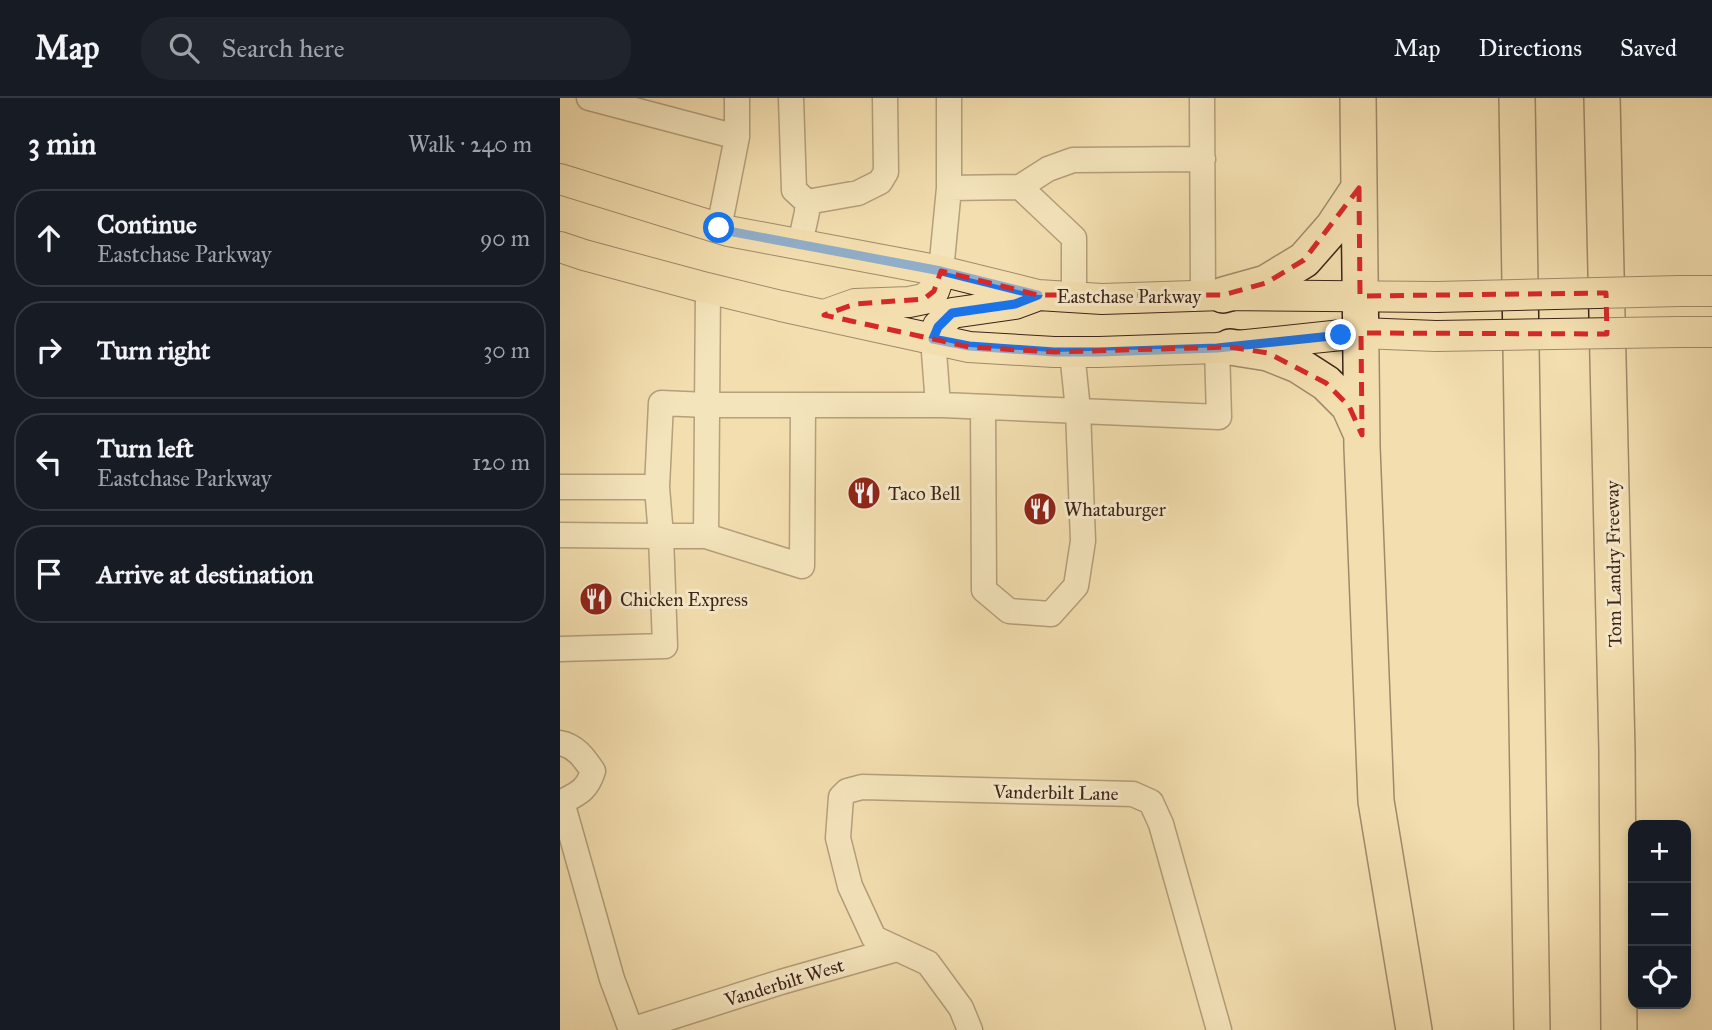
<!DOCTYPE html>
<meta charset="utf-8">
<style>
body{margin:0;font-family:"IM FELL Great Primer",serif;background:#20242c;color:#f1f3f6}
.controls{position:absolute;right:21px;bottom:21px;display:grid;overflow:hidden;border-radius:14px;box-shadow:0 4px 10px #0003}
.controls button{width:63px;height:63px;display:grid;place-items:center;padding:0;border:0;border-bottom:2px solid #363941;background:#171b24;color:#f1f3f6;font:35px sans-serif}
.stop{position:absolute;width:21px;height:21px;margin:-16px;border:5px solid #1a73e8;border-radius:50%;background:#fff}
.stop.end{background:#1a73e8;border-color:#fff;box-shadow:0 2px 7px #0008}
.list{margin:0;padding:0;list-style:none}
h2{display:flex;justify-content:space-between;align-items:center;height:91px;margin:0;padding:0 28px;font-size:30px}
h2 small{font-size:23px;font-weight:400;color:#9ea1a6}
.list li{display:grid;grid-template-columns:46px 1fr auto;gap:21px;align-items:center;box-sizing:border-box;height:98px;margin:0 14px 14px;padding:0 14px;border:2px solid #363941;border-radius:28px}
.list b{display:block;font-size:26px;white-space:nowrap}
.list p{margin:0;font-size:23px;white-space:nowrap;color:#9ea1a6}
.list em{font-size:23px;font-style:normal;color:#9ea1a6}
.icon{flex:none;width:38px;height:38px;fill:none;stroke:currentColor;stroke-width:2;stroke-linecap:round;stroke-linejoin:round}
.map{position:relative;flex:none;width:1152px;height:932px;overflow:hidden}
header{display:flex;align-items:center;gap:42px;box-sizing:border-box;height:98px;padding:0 35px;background:#171b24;border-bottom:2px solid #363941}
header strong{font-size:33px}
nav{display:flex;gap:38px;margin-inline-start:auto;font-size:24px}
.search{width:490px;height:63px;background:#20242c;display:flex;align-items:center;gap:18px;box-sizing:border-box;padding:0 24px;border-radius:28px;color:#9ea1a6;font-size:26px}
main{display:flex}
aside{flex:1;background:#171b24}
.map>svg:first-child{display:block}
</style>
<header>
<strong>Map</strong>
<div class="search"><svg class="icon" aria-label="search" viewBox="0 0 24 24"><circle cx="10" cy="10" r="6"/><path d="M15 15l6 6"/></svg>Search here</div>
<nav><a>Map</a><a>Directions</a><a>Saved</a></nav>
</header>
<main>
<aside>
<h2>3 min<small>Walk · 240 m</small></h2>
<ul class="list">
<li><svg class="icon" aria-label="ahead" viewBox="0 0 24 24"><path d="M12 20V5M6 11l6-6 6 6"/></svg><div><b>Continue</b><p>Eastchase Parkway</p></div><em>90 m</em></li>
<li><svg class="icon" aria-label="right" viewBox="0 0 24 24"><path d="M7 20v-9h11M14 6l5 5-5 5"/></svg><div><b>Turn right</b></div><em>30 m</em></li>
<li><svg class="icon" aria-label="left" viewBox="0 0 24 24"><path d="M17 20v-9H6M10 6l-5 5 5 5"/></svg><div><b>Turn left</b><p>Eastchase Parkway</p></div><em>120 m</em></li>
<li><svg class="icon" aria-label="arrive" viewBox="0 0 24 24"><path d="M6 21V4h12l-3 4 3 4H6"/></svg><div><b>Arrive at destination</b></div></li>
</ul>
</aside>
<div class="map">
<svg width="1152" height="932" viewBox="0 0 1152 932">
<rect width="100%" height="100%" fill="#f3deaf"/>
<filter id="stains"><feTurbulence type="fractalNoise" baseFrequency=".00286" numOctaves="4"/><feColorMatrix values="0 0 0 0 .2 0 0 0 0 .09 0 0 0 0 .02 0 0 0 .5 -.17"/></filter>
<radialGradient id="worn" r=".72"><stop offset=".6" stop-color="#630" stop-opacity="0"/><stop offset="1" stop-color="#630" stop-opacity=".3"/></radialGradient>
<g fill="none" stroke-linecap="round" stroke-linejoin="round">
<defs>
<path id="minor" d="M 29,0 L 177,39
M 231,0 L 234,92 L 247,104 L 247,114 L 240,146
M 642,0 L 643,197
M 460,89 L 514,140 L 514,199
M 389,90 L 460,89 L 488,71 L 513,62 L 643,61
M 247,104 L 298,95 L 320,84 L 326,74 L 325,0
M 159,130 L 177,39 L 177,0
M 381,173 L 389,90 L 389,0
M 373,241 L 378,307
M 423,309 L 424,492 L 449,513 L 491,516 L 516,488 L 523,443 L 518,312 L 512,254
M 0,389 L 97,389 L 101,305 L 147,307 L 382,307 L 659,319 L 657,250
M 97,389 L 101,438 L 146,438 L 148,190
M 0,437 L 101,438 L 105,548 L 0,551
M 146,438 L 242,468 L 243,307
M 0,645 C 16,648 24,660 33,673 C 27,692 19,695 2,704 L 0,704
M 2,704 L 52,881 L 71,932 L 221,884 L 337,851
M 410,932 L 401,910 L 368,865 L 314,840 L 290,788 L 278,740 L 281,699 L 287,693 L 302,689 L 573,696 L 591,704 L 601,726 L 659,932"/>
<path id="major" d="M 0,81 L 168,133 L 381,173 L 478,197 L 542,201 L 663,197 L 876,199
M 0,149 L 24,157 L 139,188 L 221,208 L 409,249 L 494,254 L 539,254 L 657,250 L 801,235 L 876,238
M 1120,193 L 1152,193
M 267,216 L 295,206 L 349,204 L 364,201 L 374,193 L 381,173
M 1118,234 L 1152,234
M 373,241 L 378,228 L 392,215 L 455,206 L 474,199"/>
<path id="highway" d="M 798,0 L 802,349 L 816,703 L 854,932
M 957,0 L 972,932
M 1042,0 L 1057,653 L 1059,932
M 663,197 L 706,185 L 744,162 L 773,129 L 799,90
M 670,249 L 708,255 L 738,267 L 766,285 L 789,308 L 802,337"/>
</defs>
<use href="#minor" stroke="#6a523e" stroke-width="27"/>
<use href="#major" stroke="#3c2419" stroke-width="32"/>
<use href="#highway" stroke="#3c2419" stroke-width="38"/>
<use href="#minor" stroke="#f7eacb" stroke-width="24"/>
<use href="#major" stroke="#f3deaf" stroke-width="30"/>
<use href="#highway" stroke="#f3deaf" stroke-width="35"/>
<defs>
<path id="major-bridge" d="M 876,199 L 1120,193
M 876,238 L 1118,234"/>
</defs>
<use href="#major-bridge" stroke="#3c2419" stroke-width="32" stroke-linecap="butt"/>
<use href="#major-bridge" stroke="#f3deaf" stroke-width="30"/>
</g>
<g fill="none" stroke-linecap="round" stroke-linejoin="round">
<path stroke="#1a73e8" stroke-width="9" d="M 159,130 L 168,133 L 381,173 L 478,197 L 455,206 L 392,215 L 378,229 L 373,241 L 409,248 L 494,254 L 539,254 L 657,250 L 781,237"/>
</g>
<path d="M0 0H1152V932H0ZM 799,90 L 800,198 L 1046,195 L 1047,236 L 801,235 L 802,337 L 789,308 L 766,285 L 708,255 L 670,249 L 494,254 L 409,249 L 264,217 L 295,206 L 364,201 L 374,193 L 381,173 L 478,197 L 663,197 L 706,185 L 744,162 Z" fill="#f3deaf" fill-opacity=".55" fill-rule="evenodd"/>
<path fill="none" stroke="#d62828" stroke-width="5" stroke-dasharray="14 9" stroke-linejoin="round" d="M 799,90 L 800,198 L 1046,195 L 1047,236 L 801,235 L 802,337 L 789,308 L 766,285 L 708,255 L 670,249 L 494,254 L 409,249 L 264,217 L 295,206 L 364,201 L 374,193 L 381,173 L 478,197 L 663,197 L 706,185 L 744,162 Z"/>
<defs>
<symbol id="restaurant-disc" viewBox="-11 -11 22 22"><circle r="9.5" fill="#8f2418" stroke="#f7eacb"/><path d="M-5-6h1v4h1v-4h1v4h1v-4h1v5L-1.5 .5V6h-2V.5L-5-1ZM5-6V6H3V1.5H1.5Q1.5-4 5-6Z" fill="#fff"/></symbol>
</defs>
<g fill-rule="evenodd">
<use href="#restaurant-disc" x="285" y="376" width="38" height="38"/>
<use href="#restaurant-disc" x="461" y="392" width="38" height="38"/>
<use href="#restaurant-disc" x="17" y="482" width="38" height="38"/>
</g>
<g text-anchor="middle" stroke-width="6" stroke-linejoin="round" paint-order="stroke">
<g font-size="19" fill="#3c2419" stroke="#f7eacb">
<text x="569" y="205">Eastchase Parkway</text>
<text transform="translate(1053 466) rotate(-91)" y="7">Tom Landry Freeway</text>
<text transform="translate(496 694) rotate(1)" y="7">Vanderbilt Lane</text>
<text transform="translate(224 884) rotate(-17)" y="7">Vanderbilt West</text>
</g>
<g font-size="19" fill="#3c2419" stroke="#f7eacb" text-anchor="start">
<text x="328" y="402">Taco Bell</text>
<text x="504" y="418">Whataburger</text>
<text x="60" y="508">Chicken Express</text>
</g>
</g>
<rect width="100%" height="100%" filter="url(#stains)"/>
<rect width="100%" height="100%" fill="url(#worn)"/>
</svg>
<div class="controls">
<button>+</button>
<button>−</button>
<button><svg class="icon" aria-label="locate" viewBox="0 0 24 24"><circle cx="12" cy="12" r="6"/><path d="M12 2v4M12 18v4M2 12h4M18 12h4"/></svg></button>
</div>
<div class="stop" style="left:159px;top:130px"></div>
<div class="stop end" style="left:781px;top:237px"></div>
</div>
</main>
